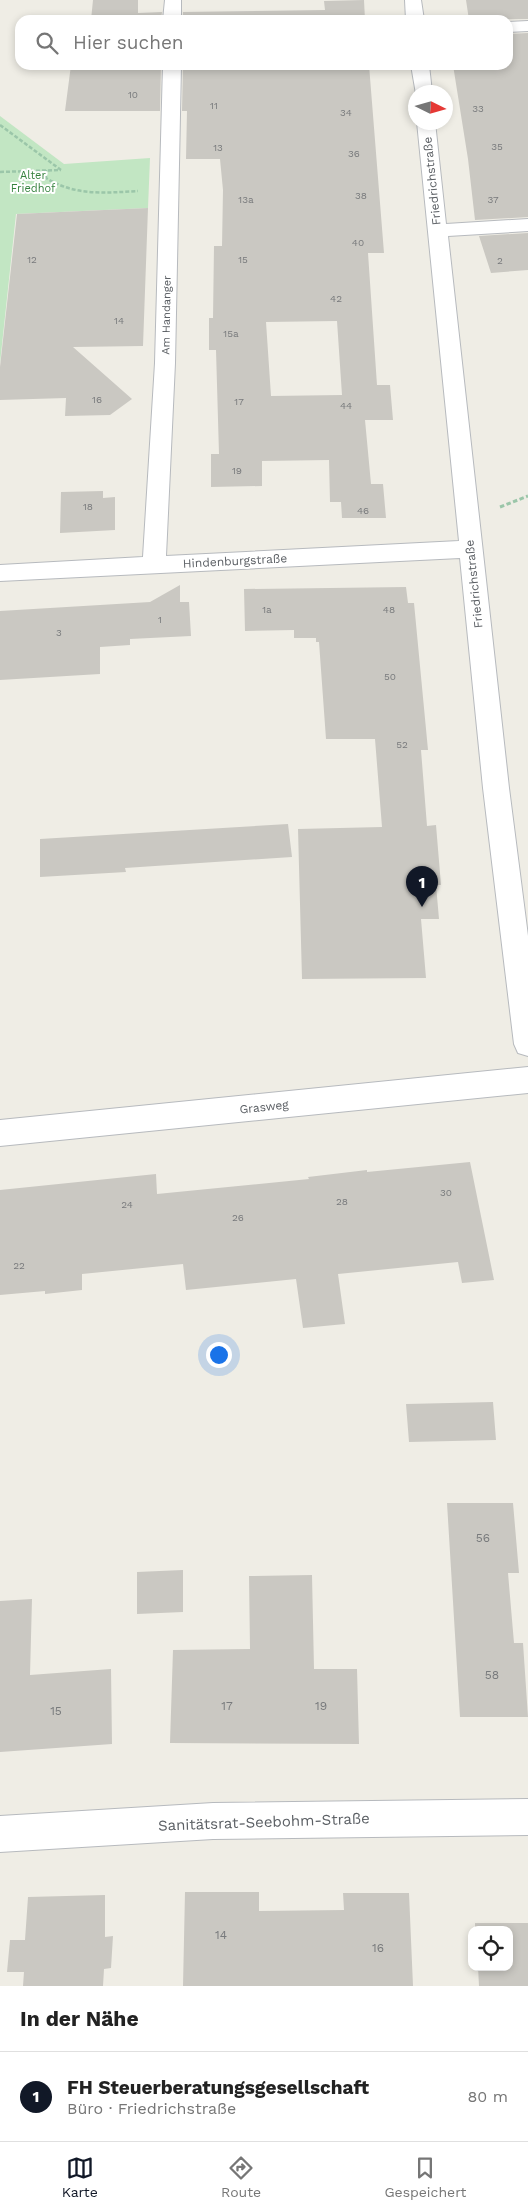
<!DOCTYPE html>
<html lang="de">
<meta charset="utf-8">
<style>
body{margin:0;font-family:"Work Sans",sans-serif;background:#f6f6f6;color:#222}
.controls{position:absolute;right:15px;bottom:15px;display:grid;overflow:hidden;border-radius:10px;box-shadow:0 2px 8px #0003}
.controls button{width:45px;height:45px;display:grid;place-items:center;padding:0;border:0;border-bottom:1px solid #e0e0e0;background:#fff;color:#222;font:25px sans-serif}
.compass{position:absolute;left:408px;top:85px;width:45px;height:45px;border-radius:50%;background:#fff;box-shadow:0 2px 8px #0003;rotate:95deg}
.you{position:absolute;left:218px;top:1354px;width:18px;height:18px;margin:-12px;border:4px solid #fff;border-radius:50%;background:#1a73e8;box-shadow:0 0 0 8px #1a73e833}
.badge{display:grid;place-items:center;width:32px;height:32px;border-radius:50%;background:#111827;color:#fff;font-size:16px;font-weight:700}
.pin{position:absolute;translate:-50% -41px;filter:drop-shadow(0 1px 2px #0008)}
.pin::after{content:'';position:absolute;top:26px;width:18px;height:15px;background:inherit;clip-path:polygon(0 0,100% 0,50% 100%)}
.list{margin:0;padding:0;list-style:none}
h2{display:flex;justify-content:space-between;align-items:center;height:65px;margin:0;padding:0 20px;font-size:21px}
h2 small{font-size:16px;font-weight:400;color:#767676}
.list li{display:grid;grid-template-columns:32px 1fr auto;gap:15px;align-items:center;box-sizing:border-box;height:90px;padding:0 20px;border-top:1px solid #e0e0e0}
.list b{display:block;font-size:19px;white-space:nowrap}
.list p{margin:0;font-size:16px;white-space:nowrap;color:#767676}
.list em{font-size:16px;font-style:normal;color:#767676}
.icon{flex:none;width:28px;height:28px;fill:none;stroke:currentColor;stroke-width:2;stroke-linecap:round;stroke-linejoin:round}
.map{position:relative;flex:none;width:528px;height:1986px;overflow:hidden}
.search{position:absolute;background:#fff;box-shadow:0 2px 8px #0003;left:15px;right:15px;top:15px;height:55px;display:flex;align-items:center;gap:12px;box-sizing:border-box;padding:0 18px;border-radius:15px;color:#767676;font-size:19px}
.sheet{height:155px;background:#fff}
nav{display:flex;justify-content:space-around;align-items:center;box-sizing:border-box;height:70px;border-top:1px solid #e0e0e0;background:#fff;font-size:14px;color:#767676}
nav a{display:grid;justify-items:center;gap:2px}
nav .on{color:#111827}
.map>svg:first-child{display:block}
</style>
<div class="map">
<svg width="528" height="1986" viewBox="0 0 528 1986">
<rect width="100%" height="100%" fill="#efede5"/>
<path fill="#c2e6c3" d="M 0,116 L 64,164 L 150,158 L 148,208 L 16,214 L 0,363 Z"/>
<path fill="#cac8c2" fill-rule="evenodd" d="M 93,0 L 138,0 L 138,13 L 162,12 L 161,20 L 91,20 Z
M 364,0 L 365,20 L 183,20 L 183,12 L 325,10 L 324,1 Z
M 466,0 L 528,0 L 528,19 L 469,20 Z
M 528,33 L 528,217 L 475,220 L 468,159 L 453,65 L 508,65 L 508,34 Z
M 71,65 L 161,65 L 160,111 L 65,111 Z
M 183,65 L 369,65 L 384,253 L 368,253 L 377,385 L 390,385 L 393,420 L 365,420 L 371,484 L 383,484 L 386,518 L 342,518 L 341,502 L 330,502 L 329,460 L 262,461 L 262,486 L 211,487 L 211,454 L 219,454 L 216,350 L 209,350 L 209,318 L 213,318 L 214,246 L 222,246 L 223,190 L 220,159 L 186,159 L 187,111 L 182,111 ZM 337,321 L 342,395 L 271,396 L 266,322 Z
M 148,208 L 143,346 L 73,347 L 132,399 L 110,415 L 65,416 L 66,398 L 0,400 L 0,367 L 17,214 Z
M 528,233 L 528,270 L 491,273 L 479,236 Z
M 103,491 L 103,498 L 115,497 L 115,530 L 60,533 L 61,492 Z
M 180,585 L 180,602 L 189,602 L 191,636 L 130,639 L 130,645 L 100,647 L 100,674 L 0,680 L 0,611 L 150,602 Z
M 406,587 L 408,603 L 414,603 L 428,750 L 421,750 L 427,826 L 436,825 L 441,885 L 436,885 L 439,919 L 421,919 L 426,978 L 302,979 L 298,829 L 382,827 L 375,739 L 326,739 L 319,642 L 316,642 L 316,638 L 294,638 L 294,630 L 245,631 L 244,589 Z
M 288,824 L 292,857 L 125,868 L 126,872 L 40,877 L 40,839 Z
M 470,1162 L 494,1280 L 462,1283 L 458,1262 L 338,1274 L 345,1324 L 303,1328 L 296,1279 L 186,1290 L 183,1264 L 82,1274 L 82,1290 L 45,1294 L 45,1291 L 0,1295 L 0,1190 L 156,1174 L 157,1194 L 309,1179 L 308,1177 L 367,1170 L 367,1172 Z
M 493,1402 L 496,1440 L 409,1442 L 406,1404 Z
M 447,1503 L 513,1503 L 519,1573 L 508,1573 L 514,1643 L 523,1643 L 528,1717 L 460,1717 Z
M 183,1570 L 183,1612 L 137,1614 L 137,1572 Z
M 312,1575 L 314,1669 L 357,1669 L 359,1744 L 170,1743 L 173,1650 L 250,1649 L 249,1576 Z
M 32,1599 L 30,1675 L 111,1669 L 112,1744 L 0,1752 L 0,1601 Z
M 185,1892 L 259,1892 L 259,1911 L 344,1910 L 343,1893 L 409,1893 L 413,1986 L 183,1986 Z
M 105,1895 L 105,1937 L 113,1936 L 111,1968 L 104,1969 L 103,1986 L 23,1986 L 24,1972 L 7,1972 L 10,1940 L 25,1940 L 28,1897 Z
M 475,1923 L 528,1923 L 528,1986 L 479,1986 L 478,1967 L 509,1967 L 509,1930 L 475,1930 Z"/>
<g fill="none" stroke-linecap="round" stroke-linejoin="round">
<defs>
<path id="minor" d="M 165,0 L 181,0 L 181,20 L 163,20 Z
M 405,0 L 421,0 L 424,20 L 406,20 Z
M 528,21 L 528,31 L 508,32 L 508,22 Z
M 163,65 L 181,65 L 175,363 L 166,556 L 459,541 L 417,122 L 435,122 L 446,224 L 528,219 L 528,231 L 448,236 L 509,788 L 528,936 L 528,1056 L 518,1053 L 514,1044 L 483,788 L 460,558 L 0,581 L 0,565 L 143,557 L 155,363 Z
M 411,65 L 429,65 L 432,92 L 416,92 L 416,94 Z
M 528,1067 L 528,1093 L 0,1146 L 0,1120 Z
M 528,1799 L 528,1835 L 213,1839 L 0,1852 L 0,1816 L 213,1803 Z"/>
</defs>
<use href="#minor" stroke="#b7babe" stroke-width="2"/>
<path stroke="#9bc6a9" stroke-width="2.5" stroke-dasharray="4 2" stroke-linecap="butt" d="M 0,125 L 61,170
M 46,170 L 46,178 C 75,196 105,193 138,191
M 0,172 L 61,170"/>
<path stroke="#9bc6a9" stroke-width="3" stroke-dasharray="4.5 2.5" stroke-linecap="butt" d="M 500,507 L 528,496"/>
<use href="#minor" fill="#fff" fill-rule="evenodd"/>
</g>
<g text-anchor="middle" stroke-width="4" stroke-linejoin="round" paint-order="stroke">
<g font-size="10" fill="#787a7c">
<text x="133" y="98">10</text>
<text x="214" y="109">11</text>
<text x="478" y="112">33</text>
<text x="346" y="116">34</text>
<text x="497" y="150">35</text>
<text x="218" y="151">13</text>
<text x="354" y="157">36</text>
<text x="361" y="199">38</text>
<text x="246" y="203">13a</text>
<text x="493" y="203">37</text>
<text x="358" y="246">40</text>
<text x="32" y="263">12</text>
<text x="243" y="263">15</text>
<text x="500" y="264">2</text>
<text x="336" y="302">42</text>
<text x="119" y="324">14</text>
<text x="231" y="337">15a</text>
<text x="97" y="403">16</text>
<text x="239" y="405">17</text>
<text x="346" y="409">44</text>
<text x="237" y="474">19</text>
<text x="88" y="510">18</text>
<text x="363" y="514">46</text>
<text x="267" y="613">1a</text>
<text x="389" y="613">48</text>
<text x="160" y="623">1</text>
<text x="59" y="636">3</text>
<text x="390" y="680">50</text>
<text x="402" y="748">52</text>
<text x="446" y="1196">30</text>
<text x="342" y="1205">28</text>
<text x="127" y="1208">24</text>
<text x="238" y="1221">26</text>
<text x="19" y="1269">22</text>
</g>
<g font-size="11" fill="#36823e" stroke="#fff">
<text x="33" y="179">Alter<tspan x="33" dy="13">Friedhof</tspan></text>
</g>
<g font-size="11" fill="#5c6065" stroke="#fff">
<text transform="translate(166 315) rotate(-89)" y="4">Am Handanger</text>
</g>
<g font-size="12" fill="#5c6065" stroke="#fff">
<text transform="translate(432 181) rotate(-96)" y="4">Friedrichstraße</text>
<text transform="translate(235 561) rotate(-3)" y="4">Hindenburgstraße</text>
<text transform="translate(474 584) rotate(-96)" y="4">Friedrichstraße</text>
<text transform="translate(264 1107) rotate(-6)" y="4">Grasweg</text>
</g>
<g font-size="12" fill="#787a7c">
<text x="483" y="1542">56</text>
<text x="492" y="1679">58</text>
<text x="227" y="1710">17</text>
<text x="321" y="1710">19</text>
<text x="56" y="1715">15</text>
<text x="221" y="1939">14</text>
<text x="378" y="1952">16</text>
</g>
<g font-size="15" fill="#5c6065" stroke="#fff">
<text transform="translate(264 1822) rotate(-2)" y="5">Sanitätsrat-Seebohm-Straße</text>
</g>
</g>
</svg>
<div class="controls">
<button><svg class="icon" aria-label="locate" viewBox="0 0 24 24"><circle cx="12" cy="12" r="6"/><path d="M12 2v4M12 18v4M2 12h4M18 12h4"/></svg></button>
</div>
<svg class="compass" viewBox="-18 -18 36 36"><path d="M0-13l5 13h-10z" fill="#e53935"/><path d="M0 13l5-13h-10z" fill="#767676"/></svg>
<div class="you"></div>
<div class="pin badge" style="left:422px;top:907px">1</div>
<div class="search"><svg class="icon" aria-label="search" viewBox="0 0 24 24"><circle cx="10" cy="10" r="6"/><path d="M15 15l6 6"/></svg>Hier suchen</div>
</div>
<section class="sheet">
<h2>In der Nähe<small></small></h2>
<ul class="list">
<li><span class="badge">1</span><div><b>FH Steuerberatungsgesellschaft</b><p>Büro · Friedrichstraße</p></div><em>80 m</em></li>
</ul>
</section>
<nav>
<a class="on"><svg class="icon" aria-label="map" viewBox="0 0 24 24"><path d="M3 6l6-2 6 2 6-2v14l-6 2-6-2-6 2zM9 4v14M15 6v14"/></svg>Karte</a>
<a><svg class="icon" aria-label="directions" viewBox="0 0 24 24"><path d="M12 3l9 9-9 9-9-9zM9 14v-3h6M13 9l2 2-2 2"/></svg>Route</a>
<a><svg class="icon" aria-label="saved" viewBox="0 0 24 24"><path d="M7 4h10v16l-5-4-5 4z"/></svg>Gespeichert</a>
</nav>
